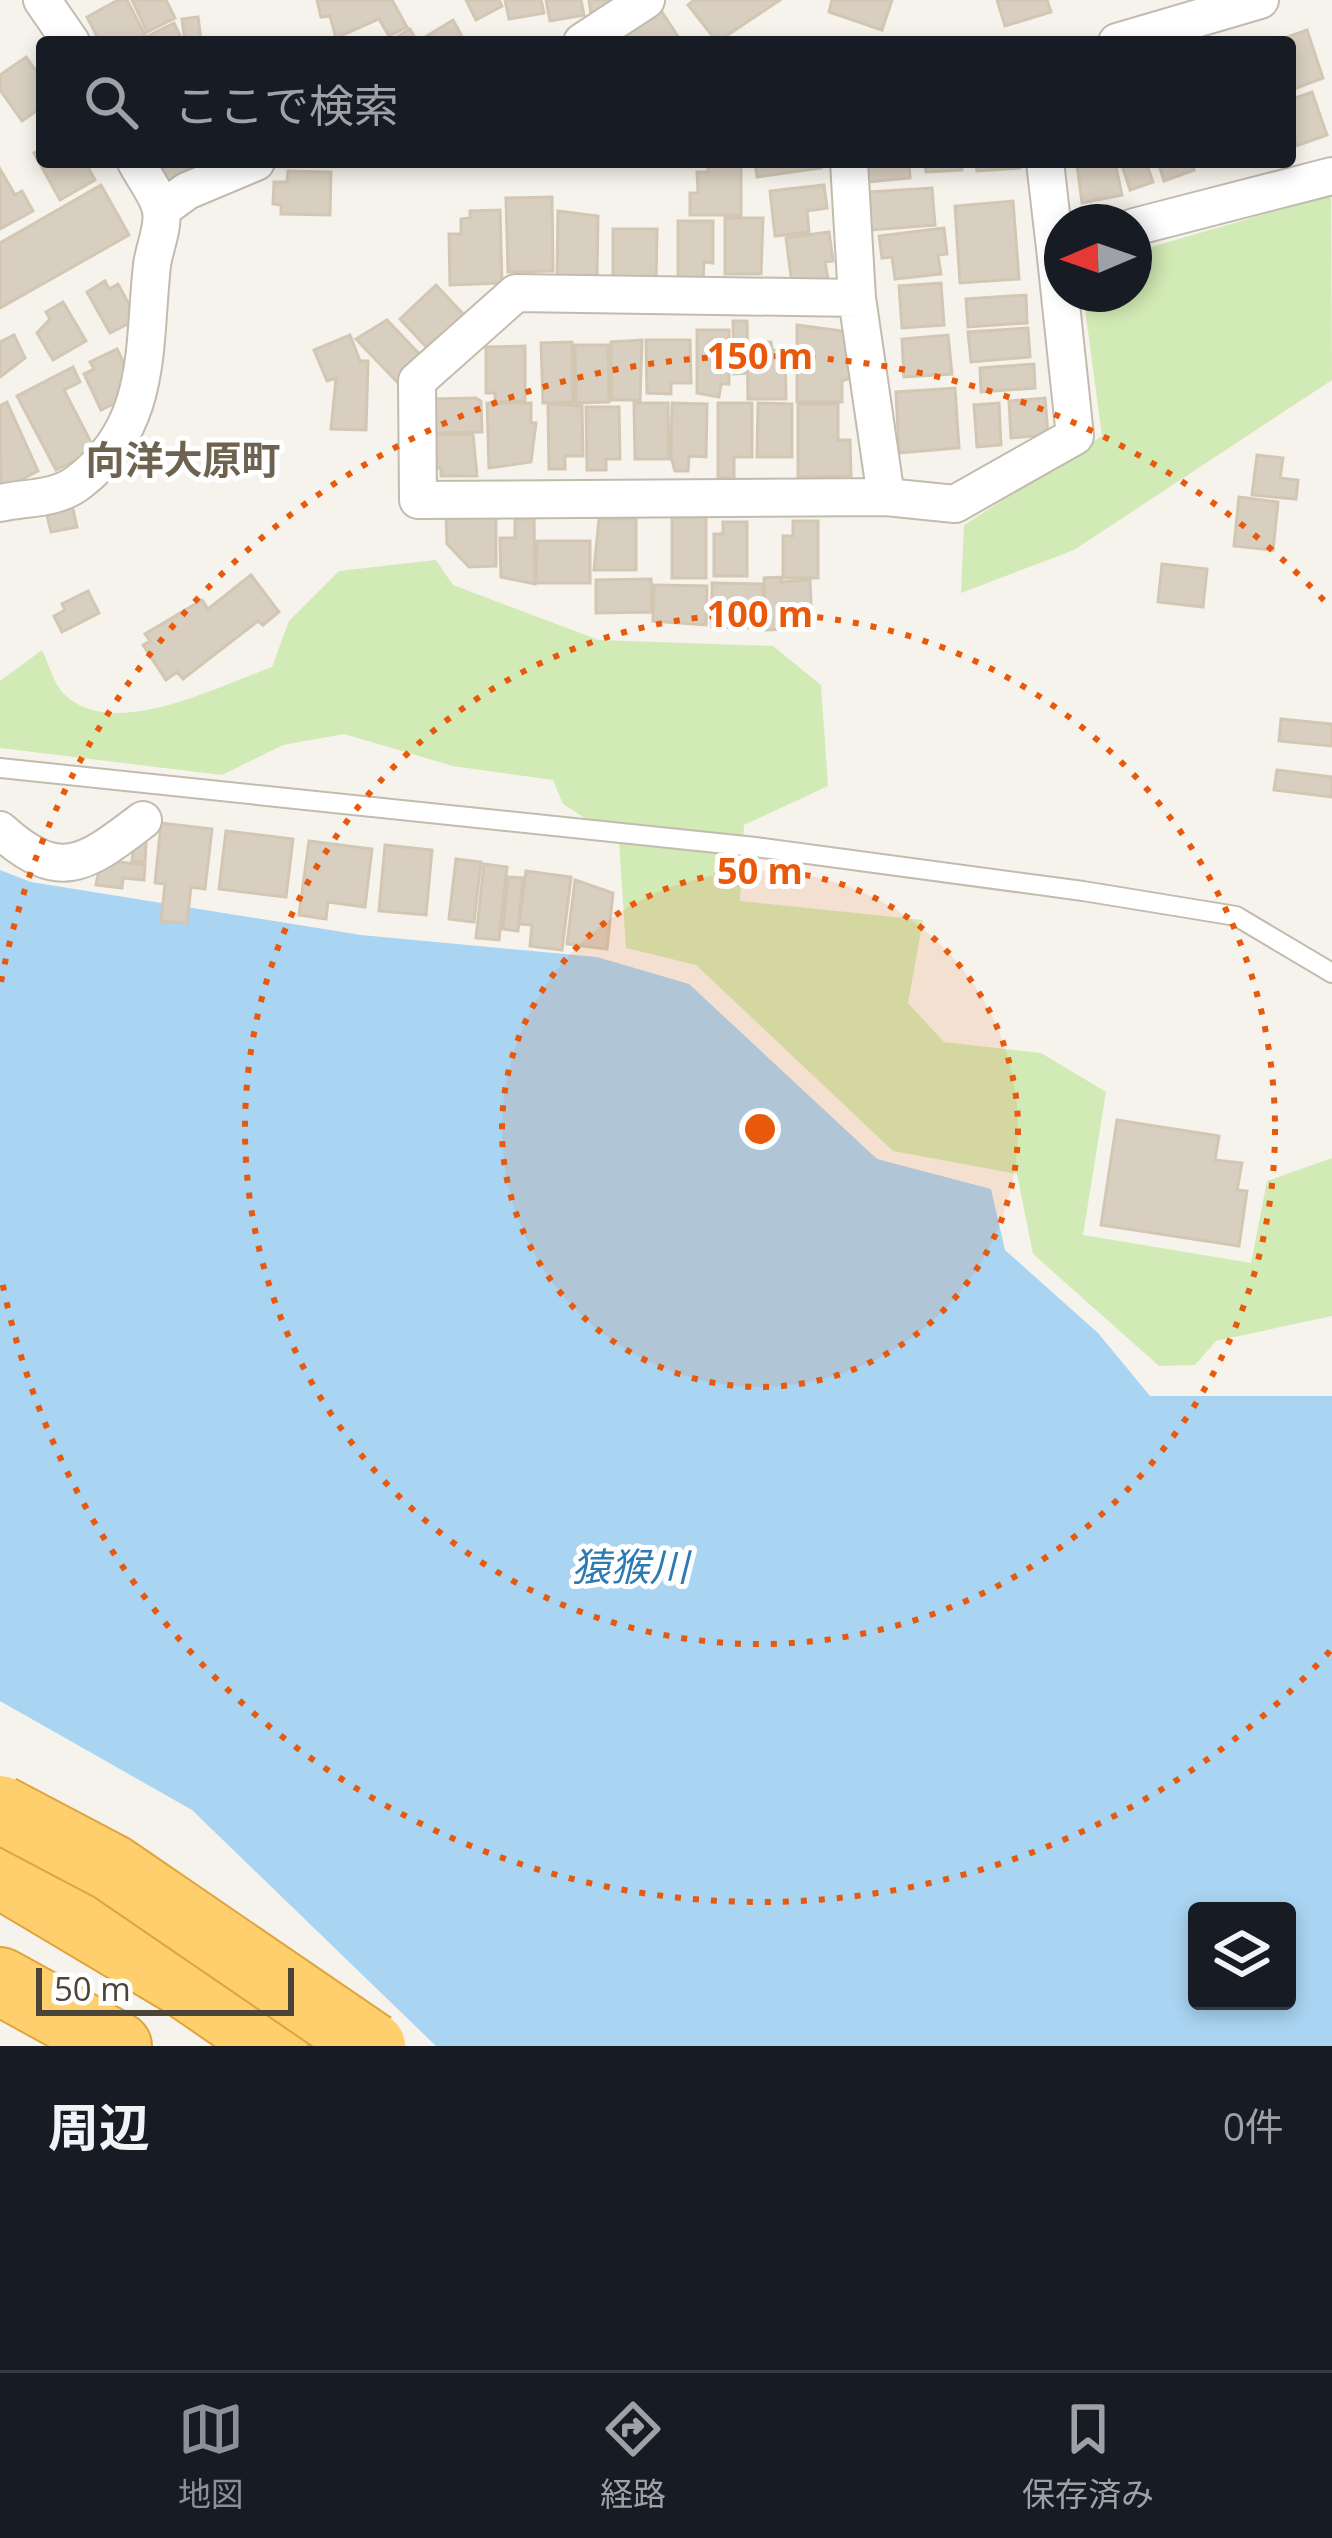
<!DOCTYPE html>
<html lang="ja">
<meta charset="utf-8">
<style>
body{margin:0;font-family:"Open Sans","Noto Sans JP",sans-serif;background:#242831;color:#f1f3f6}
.controls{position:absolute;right:36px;bottom:36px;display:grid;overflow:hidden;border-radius:12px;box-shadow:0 6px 18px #0003}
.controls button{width:108px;height:108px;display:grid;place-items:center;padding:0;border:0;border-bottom:3px solid #363941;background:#171b24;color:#f1f3f6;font:60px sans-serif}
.compass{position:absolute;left:1044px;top:204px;width:108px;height:108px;border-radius:50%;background:#171b24;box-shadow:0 6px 18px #0003;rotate:268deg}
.scale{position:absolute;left:36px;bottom:30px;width:258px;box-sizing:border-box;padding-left:12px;border:6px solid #4b4439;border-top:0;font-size:33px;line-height:42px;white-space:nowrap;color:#4b4439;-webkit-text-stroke:9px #fff;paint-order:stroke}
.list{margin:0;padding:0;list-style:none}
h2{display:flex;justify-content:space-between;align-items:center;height:156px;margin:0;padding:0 48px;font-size:51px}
h2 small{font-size:39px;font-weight:400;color:#9ea1a6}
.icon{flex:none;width:66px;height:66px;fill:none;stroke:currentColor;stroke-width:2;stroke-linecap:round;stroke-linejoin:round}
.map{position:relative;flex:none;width:1332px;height:2046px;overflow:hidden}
.search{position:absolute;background:#171b24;box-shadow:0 6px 18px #0003;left:36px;right:36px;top:36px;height:132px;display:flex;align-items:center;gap:30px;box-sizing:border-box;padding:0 42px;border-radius:12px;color:#9ea1a6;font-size:45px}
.sheet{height:324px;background:#171b24}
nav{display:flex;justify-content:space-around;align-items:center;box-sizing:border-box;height:168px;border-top:3px solid #363941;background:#171b24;font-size:33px;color:#9ea1a6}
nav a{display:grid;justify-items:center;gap:6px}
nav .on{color:#8c9099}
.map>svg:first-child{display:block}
</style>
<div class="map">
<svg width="1332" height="2046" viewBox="0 0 1332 2046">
<rect width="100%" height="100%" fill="#f6f3ec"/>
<path fill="#d2eab5" d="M 1331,195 L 1332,380 L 1074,550 L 961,593 L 964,525 L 1102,436 L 1083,294 L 1134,294 L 1134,252 Z
M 436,560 L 453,585 L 599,640 L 773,646 L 821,685 L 828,786 L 744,825 L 740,901 L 923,920 L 908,1003 L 944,1042 L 1041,1053 L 1106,1092 L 1083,1235 L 1251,1263 L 1267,1181 L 1332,1158 L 1332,1316 L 1216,1341 L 1195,1365 L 1159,1366 L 1033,1254 L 1017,1174 L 893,1151 L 696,965 L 626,948 L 619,840 L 563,804 L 553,780 L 453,766 L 344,734 L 283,745 L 222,775 L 0,748 L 0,681 L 42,650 C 48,662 54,684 63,693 C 111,743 219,686 272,667 L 289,621 L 339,571 Z"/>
<path fill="#a9d4f2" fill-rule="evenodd" d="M 0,870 L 31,882 L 361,935 L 597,957 L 689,984 L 877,1159 L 991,1189 L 1005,1250 L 1098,1333 L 1150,1396 L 1332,1396 L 1332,2046 L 436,2046 L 192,1810 L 0,1701 ZM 1197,1911 L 1287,1911 L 1287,2001 L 1197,2001 Z"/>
<path fill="#d8cfc1" stroke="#d3c7b4" stroke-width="3" d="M 118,0 L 127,0 L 145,35 L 130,42 L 100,42 L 87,17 Z
M 132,0 L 166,0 L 175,18 L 147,32 Z
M 317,0 L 392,0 L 407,27 L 389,36 L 379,19 L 336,38 L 330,16 L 321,17 Z
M 466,0 L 499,0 L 502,6 L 476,20 Z
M 505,0 L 541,0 L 544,13 L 509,19 Z
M 546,0 L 581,0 L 584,15 L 550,21 Z
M 589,0 L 629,0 L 591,15 Z
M 694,0 L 780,0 L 717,42 L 688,5 Z
M 832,0 L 892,0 L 882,30 L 829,12 Z
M 997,0 L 1047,0 L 1051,12 L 1005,26 Z
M 660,9 L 681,41 L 612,42 Z
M 198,17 L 201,40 L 185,42 L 182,19 Z
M 453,20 L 465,42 L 424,42 L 422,39 Z
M 174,23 L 180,36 L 174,42 L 136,42 Z
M 410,29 L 417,42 L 388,42 Z
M 1307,30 L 1323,78 L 1291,90 L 1290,42 L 1274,42 Z
M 26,57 L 42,79 L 42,107 L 22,121 L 0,90 L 0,75 Z
M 1312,92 L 1327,135 L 1296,146 L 1290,100 Z
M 42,149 L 42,162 L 85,162 L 95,180 L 60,200 L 34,153 Z
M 149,162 L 195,162 L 200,172 L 163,190 Z
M 708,162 L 741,162 L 741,215 L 690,215 L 690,193 L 698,193 L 697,172 L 708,172 Z
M 755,162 L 820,162 L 821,168 L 757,177 Z
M 866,162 L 909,162 L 910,178 L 867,182 Z
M 925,162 L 961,162 L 962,170 L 926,172 Z
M 976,162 L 1020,162 L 1020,168 L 977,171 Z
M 1083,162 L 1115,162 L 1122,195 L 1082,203 L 1077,165 Z
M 1121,162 L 1146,162 L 1153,182 L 1130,190 Z
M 1158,162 L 1191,162 L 1194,170 L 1164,181 Z
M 0,169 L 15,195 L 22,191 L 33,211 L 0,229 Z
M 288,171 L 331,172 L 330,215 L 281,214 L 281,205 L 273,204 L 274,182 L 287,182 Z
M 101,185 L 129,235 L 0,308 L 0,243 Z
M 824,185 L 827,208 L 807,211 L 809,232 L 775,236 L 770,191 Z
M 932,188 L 935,225 L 871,230 L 869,192 Z
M 552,197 L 553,271 L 508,272 L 506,198 Z
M 1013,201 L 1019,279 L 960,283 L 955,206 Z
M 500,210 L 502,283 L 450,285 L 449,234 L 461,234 L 461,219 L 470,218 L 470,211 Z
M 558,211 L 598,216 L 597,278 L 557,277 Z
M 725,218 L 763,218 L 761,274 L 725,274 Z
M 678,221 L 713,221 L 713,263 L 704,262 L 703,281 L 678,281 Z
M 944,228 L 947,254 L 938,255 L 941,274 L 895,279 L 892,257 L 882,258 L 879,236 Z
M 613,229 L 657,229 L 656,282 L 613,282 Z
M 829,232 L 833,261 L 825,262 L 828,279 L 792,284 L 786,238 Z
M 105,281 L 109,289 L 118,284 L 137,319 L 110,333 L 87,292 Z
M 941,283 L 944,325 L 902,328 L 899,286 Z
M 436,285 L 466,317 L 430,351 L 400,319 Z
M 1026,295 L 1027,323 L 968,327 L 966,299 Z
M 63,302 L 86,341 L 53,360 L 37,333 L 50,319 L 46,312 Z
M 387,320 L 424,359 L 398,383 L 356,339 Z
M 733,321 L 747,321 L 748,373 L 734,374 Z
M 797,325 L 850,332 L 850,378 L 842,381 L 842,402 L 797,402 Z
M 1028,328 L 1030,357 L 971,362 L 968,332 Z
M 697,330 L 729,330 L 729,384 L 721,384 L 719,397 L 697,393 Z
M 14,335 L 25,358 L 0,377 L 0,342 Z
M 350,335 L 360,361 L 368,361 L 366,430 L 331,429 L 336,378 L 327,381 L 314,350 Z
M 948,335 L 952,374 L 904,377 L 902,339 Z
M 642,340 L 640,400 L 612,400 L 611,342 Z
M 646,340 L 690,340 L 691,383 L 671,383 L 671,394 L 647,393 Z
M 572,342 L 573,402 L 543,403 L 541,343 Z
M 747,342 L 771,342 L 772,350 L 785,350 L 786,399 L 748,399 Z
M 575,345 L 608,345 L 609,402 L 576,403 Z
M 525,346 L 525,401 L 495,402 L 495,393 L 486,393 L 486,347 Z
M 117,349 L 138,392 L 101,410 L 84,374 L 94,369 L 90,362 Z
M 1034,364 L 1035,388 L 981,392 L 980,368 Z
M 73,367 L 80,382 L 64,390 L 95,450 L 56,470 L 17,396 Z
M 955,388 L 959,448 L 899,453 L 896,392 Z
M 476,398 L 481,401 L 482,432 L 436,433 L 435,399 Z
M 1045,398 L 1048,435 L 1011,438 L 1009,401 Z
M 7,402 L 38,471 L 1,490 L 0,406 Z
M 487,403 L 531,403 L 531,423 L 536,423 L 531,462 L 489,468 Z
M 634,403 L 668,403 L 669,459 L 635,459 Z
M 672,403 L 707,404 L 706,457 L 689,456 L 688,471 L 675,471 L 671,457 Z
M 718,403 L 752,403 L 752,457 L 734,457 L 734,478 L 718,478 Z
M 758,403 L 792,404 L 792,457 L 757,457 Z
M 999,403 L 1001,445 L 977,447 L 974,405 Z
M 548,404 L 582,406 L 583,456 L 565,456 L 565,469 L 549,469 Z
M 798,404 L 838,404 L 838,440 L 850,440 L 851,476 L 798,477 Z
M 586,407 L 619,407 L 620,459 L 606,459 L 606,470 L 587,470 Z
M 430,434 L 473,434 L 477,476 L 441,476 L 441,468 L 430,468 Z
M 1257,455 L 1283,458 L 1280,478 L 1298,480 L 1296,499 L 1252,495 Z
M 1239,497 L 1278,502 L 1273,550 L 1234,546 Z
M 72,505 L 77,527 L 51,532 L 46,511 Z
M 496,514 L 496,566 L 469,567 L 447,544 L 446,515 Z
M 672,517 L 706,517 L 706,578 L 672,578 Z
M 515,519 L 534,519 L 535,584 L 501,577 L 500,538 L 515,538 Z
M 599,519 L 636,519 L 636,570 L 594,570 Z
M 793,521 L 818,521 L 818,578 L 783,578 L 783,536 L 793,536 Z
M 723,522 L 747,522 L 747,576 L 714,576 L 714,534 L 723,534 Z
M 537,541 L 590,541 L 590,583 L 536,583 Z
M 1162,564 L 1207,569 L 1203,607 L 1158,602 Z
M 251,575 L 279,612 L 263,625 L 258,621 L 183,679 L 177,672 L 166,680 L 143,645 L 150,641 L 145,634 L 202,600 L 208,609 Z
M 781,577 L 781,582 L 810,580 L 812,628 L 766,630 L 764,578 Z
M 651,579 L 652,612 L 596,613 L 596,580 Z
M 712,583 L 763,584 L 762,628 L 712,627 Z
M 654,585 L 707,586 L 706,625 L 653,621 Z
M 88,591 L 99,613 L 62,632 L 54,616 L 65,610 L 62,604 Z
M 1281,719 L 1332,724 L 1332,746 L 1279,741 Z
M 1277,770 L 1332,777 L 1332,797 L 1274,790 Z
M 161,823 L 212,829 L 205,889 L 191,887 L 187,923 L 161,921 L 165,884 L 155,883 Z
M 226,831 L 293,839 L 286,897 L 219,889 Z
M 134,841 L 146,842 L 145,862 L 132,861 Z
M 309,841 L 372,849 L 365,907 L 328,902 L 326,919 L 299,915 Z
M 385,845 L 432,850 L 426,915 L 379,911 Z
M 456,859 L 481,862 L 474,922 L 449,919 Z
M 111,861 L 145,865 L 144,880 L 123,878 L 122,888 L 96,885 L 99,869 Z
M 484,864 L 507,867 L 499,940 L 476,938 Z
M 526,871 L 571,877 L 562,950 L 530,946 L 532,925 L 519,924 Z
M 508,877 L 523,878 L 518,931 L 503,929 Z
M 575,880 L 613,893 L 607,949 L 567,944 Z
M 1117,1120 L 1219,1136 L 1215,1160 L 1242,1163 L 1237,1190 L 1247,1191 L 1239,1246 L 1101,1225 Z"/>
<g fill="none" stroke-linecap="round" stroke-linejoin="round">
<defs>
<path id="lane" d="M 0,768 L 755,847 L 1083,891 L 1236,916 L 1332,973"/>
<path id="street" d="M 42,0 L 71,42
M 582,42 L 646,0
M 1117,42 L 1260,0
M 849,162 L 857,298 L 886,497
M 1045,162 L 1055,248
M 161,210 L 187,191 L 256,162
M 1134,227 L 1332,176
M 857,298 L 516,293 L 417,381 L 418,500 L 886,497 L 955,504 L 1075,436 L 1055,248 L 1062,246
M 0,503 C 27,497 56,500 79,482 C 153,425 143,348 152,265 C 154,249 164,227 161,211 C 159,196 143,176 136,162
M 0,830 C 61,885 86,863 143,820"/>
<path id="highway" d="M 0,1874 L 181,1982 L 274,2046
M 0,1981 L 118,2046"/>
</defs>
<use href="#lane" stroke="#c2bbae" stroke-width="22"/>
<use href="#street" stroke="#c2bbae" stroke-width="40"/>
<use href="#highway" stroke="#e0a43c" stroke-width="70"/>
<use href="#lane" stroke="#fff" stroke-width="18"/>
<use href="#street" stroke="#fff" stroke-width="36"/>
<use href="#highway" stroke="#ffcf6e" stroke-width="66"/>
<defs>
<path id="highway-bridge" d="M 0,1809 L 112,1868 L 372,2046"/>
</defs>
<use href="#highway-bridge" stroke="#e0a43c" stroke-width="70" stroke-linecap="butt"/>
<use href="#highway-bridge" stroke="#ffcf6e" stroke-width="66"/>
</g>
<circle cx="760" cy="1129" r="258" fill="#e8590c" fill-opacity=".12"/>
<g fill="none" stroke="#e8590c" stroke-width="6" stroke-dasharray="6 12">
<circle cx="760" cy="1129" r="258"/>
<circle cx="760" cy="1129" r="515"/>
<path d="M1330 1651A773 773 0 0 1 1 1276M1 982A773 773 0 0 1 1330 607"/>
</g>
<g text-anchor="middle" stroke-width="10" stroke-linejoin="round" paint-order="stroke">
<g font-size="39" font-weight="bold" fill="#6e6250" stroke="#fff">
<text x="183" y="474">向洋大原町</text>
</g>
<g font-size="39" font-style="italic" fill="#2e7ab2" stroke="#fff">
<text x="630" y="1581">猿猴川</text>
</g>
</g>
<circle cx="760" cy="1129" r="18" fill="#e8590c" stroke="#fff" stroke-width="6"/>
<g font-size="36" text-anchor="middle" font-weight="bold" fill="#e8590c" stroke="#fff" stroke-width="10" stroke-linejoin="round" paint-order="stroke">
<text x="760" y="369">150 m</text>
<text x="760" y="627">100 m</text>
<text x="760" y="884">50 m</text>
</g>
</svg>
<div class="controls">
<button><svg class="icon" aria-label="layers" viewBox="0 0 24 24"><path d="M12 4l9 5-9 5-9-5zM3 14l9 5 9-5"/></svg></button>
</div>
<svg class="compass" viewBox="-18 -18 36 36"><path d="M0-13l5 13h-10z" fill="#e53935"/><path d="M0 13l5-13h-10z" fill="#9ea1a6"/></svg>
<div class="scale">50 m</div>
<div class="search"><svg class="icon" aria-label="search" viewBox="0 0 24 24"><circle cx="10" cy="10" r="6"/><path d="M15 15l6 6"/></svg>ここで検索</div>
</div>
<section class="sheet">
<h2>周辺<small>0件</small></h2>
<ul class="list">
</ul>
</section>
<nav>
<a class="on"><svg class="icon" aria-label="map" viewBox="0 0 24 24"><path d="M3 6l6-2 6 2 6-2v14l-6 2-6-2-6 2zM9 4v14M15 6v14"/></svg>地図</a>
<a><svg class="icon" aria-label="directions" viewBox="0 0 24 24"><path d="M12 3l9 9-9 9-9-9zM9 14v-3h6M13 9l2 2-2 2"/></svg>経路</a>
<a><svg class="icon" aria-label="saved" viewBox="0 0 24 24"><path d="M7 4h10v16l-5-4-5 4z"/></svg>保存済み</a>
</nav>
